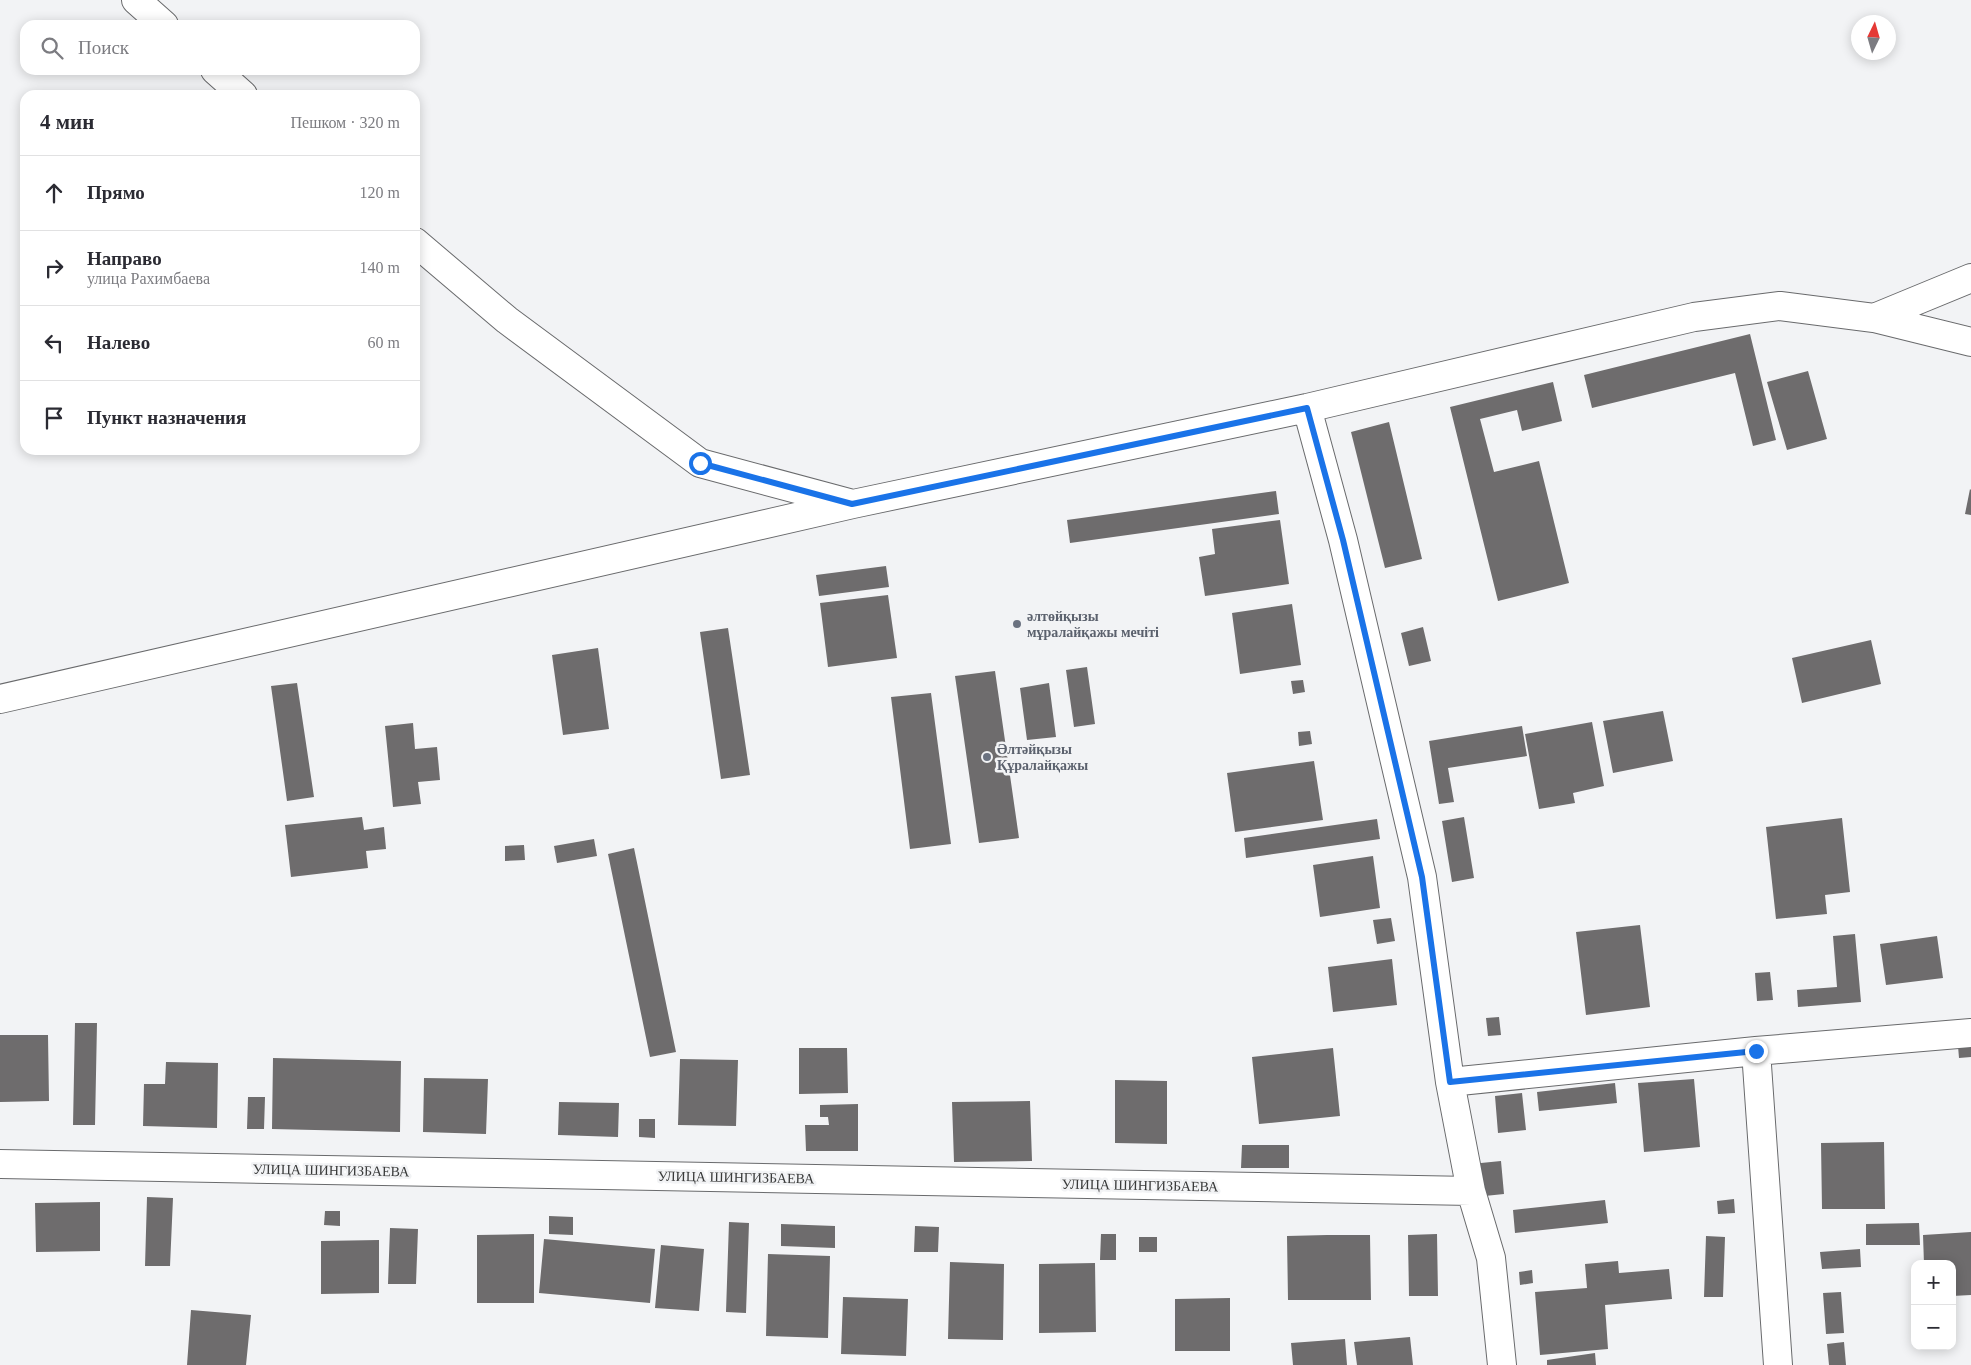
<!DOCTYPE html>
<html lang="ru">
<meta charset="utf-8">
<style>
body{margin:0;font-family:Georgia,serif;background:#f2f2f3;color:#2b2b33}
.controls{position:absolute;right:15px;bottom:15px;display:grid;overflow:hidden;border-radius:10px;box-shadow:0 2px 12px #0003}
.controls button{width:45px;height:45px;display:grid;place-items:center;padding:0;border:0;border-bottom:1px solid #e1e1e2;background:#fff;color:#2b2b33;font:25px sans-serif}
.compass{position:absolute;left:1851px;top:15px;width:45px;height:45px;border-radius:50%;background:#fff;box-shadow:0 2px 12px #0003;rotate:5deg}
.stop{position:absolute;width:15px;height:15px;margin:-11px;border:4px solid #1a73e8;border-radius:50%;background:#fff}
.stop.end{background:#1a73e8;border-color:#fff;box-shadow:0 1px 5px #0008}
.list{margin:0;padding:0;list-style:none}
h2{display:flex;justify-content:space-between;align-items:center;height:65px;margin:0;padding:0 20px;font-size:21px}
h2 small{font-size:16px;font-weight:400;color:#7c7c81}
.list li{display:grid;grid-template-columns:32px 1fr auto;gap:15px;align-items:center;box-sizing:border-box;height:75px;padding:0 20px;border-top:1px solid #e1e1e2}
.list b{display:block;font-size:19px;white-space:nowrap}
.list p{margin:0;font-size:16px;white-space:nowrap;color:#7c7c81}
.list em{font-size:16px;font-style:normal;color:#7c7c81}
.icon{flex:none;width:28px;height:28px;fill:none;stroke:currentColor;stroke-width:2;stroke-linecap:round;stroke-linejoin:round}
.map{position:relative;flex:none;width:1971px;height:1365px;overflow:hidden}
.search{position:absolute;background:#fff;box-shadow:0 2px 12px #0003;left:20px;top:20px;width:400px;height:55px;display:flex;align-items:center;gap:12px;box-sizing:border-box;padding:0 18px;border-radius:15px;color:#7c7c81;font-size:19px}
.panel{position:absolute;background:#fff;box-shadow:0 2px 12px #0003;left:20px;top:90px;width:400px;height:365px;border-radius:15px}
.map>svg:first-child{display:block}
</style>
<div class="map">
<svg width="1971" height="1365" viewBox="0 0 1971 1365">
<rect width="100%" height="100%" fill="#f2f3f5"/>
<path fill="#6e6c6d" d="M 1750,334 L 1776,440 L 1753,446 L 1735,373 L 1592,408 L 1584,375 Z
M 1808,371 L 1827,439 L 1787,450 L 1767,382 Z
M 1553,382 L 1562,421 L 1522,431 L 1517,410 L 1480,419 L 1494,472 L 1539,461 L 1569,583 L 1498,601 L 1450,407 Z
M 1389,422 L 1422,559 L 1385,568 L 1351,432 Z
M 1970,489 L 1971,490 L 1971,515 L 1965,514 Z
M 1276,491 L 1279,514 L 1070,543 L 1067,520 Z
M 1280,520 L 1289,584 L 1205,596 L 1199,557 L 1215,554 L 1212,529 Z
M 886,566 L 889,587 L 819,596 L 816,575 Z
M 888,595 L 897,658 L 828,667 L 820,603 Z
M 1292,604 L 1301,665 L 1240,674 L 1232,613 Z
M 1423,627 L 1431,661 L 1409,666 L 1401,633 Z
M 728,628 L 750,775 L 721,779 L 700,632 Z
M 1871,640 L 1881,684 L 1802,703 L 1792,658 Z
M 598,648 L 609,729 L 563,735 L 552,655 Z
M 1087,667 L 1095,724 L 1074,727 L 1066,670 Z
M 995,671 L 1019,838 L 979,843 L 955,676 Z
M 1303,680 L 1305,692 L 1293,694 L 1291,681 Z
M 297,683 L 314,797 L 287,801 L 271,686 Z
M 1049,683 L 1056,737 L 1027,740 L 1020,688 Z
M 931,693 L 951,844 L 910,849 L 891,697 Z
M 1663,711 L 1673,761 L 1613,773 L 1603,721 Z
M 1592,722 L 1604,786 L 1573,793 L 1575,803 L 1539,809 L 1525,734 Z
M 413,723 L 415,749 L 437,747 L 440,780 L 418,782 L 421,804 L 393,807 L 385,726 Z
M 1522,726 L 1527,756 L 1448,768 L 1454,802 L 1439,804 L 1429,741 Z
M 1310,731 L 1312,744 L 1299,746 L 1298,732 Z
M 1314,761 L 1323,820 L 1235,832 L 1227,773 Z
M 362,817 L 364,830 L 384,827 L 386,849 L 366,851 L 368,868 L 291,877 L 285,825 Z
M 1464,817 L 1474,878 L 1452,882 L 1442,821 Z
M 1842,818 L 1850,892 L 1825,895 L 1827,914 L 1776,919 L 1766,827 Z
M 1377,819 L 1380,839 L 1246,858 L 1244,838 Z
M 594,839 L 597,856 L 557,863 L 554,846 Z
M 524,845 L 525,860 L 505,861 L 505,846 Z
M 634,848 L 676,1052 L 650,1057 L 608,854 Z
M 1373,856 L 1380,908 L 1320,917 L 1313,865 Z
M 1391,918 L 1395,941 L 1377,944 L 1373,920 Z
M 1640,925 L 1650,1007 L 1586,1015 L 1576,932 Z
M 1855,934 L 1861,1002 L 1798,1007 L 1797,990 L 1837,987 L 1833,936 Z
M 1937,936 L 1943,978 L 1886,985 L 1880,944 Z
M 1392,959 L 1397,1005 L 1333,1012 L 1328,967 Z
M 1770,972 L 1773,1000 L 1757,1001 L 1755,973 Z
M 1499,1017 L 1501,1035 L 1488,1036 L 1486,1018 Z
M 75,1023 L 97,1023 L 95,1125 L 73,1125 Z
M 0,1035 L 48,1035 L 49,1101 L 0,1102 Z
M 1971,1045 L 1971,1057 L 1959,1058 L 1958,1046 Z
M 799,1048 L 847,1048 L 848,1093 L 799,1094 Z
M 1333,1048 L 1340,1116 L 1259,1124 L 1252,1057 Z
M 273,1058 L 401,1061 L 400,1132 L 272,1129 Z
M 680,1059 L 738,1060 L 736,1126 L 678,1125 Z
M 166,1062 L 218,1063 L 217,1128 L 143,1126 L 144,1084 L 165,1084 Z
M 424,1078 L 488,1079 L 486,1134 L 423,1132 Z
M 1694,1079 L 1700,1147 L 1644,1152 L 1638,1083 Z
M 1115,1080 L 1167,1081 L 1167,1144 L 1115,1143 Z
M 1615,1083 L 1617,1103 L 1539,1111 L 1537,1092 Z
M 1522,1093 L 1526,1130 L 1498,1133 L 1495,1096 Z
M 248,1097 L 265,1097 L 264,1129 L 247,1129 Z
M 1030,1101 L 1032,1161 L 954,1162 L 952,1102 Z
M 559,1102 L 619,1103 L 618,1137 L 558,1135 Z
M 858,1104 L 858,1151 L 806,1151 L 805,1125 L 829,1125 L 828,1117 L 820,1117 L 820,1105 Z
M 639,1119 L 655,1119 L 655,1138 L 639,1137 Z
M 1884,1142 L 1885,1209 L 1822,1209 L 1821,1143 Z
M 1242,1145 L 1289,1145 L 1289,1168 L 1241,1168 Z
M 1501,1161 L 1504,1194 L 1475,1197 L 1471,1164 Z
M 147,1197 L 173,1198 L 170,1266 L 145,1266 Z
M 1734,1199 L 1735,1213 L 1718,1214 L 1717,1201 Z
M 1605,1200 L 1608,1223 L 1515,1233 L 1513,1210 Z
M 100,1202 L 100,1251 L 36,1252 L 35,1203 Z
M 325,1211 L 340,1211 L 340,1226 L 324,1225 Z
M 549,1216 L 573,1217 L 573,1235 L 549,1234 Z
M 729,1222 L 749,1223 L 746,1313 L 726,1312 Z
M 1919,1223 L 1920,1245 L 1866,1245 L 1866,1224 Z
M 781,1224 L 835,1226 L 835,1248 L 781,1246 Z
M 915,1226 L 939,1227 L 938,1252 L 914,1252 Z
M 390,1228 L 418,1229 L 416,1284 L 388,1284 Z
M 1971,1232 L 1971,1295 L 1952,1296 L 1952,1264 L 1924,1264 L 1923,1235 Z
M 534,1234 L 534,1303 L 477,1303 L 477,1235 Z
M 1101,1234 L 1116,1234 L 1116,1260 L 1100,1260 Z
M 1437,1234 L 1438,1296 L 1409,1296 L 1408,1235 Z
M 1327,1235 L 1370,1235 L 1371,1300 L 1288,1300 L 1287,1236 Z
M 1706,1236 L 1725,1237 L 1723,1297 L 1704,1297 Z
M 1139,1237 L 1157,1237 L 1157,1252 L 1139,1252 Z
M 544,1239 L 655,1249 L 650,1303 L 539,1293 Z
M 379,1240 L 379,1293 L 321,1294 L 321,1241 Z
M 661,1245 L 704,1249 L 699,1311 L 655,1308 Z
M 1860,1249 L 1861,1267 L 1822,1269 L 1820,1252 Z
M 768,1254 L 830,1256 L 828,1338 L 766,1336 Z
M 1618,1261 L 1619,1273 L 1669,1269 L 1672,1299 L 1605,1305 L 1608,1349 L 1540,1355 L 1535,1292 L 1587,1288 L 1585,1264 Z
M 950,1262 L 1004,1264 L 1003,1340 L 948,1339 Z
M 1095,1263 L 1096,1332 L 1039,1333 L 1039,1264 Z
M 1532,1270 L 1533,1283 L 1520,1285 L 1519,1272 Z
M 1841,1292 L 1844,1333 L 1826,1334 L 1823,1293 Z
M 843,1297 L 908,1299 L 906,1356 L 841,1354 Z
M 1230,1298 L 1230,1351 L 1175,1351 L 1175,1299 Z
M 191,1310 L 251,1315 L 246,1365 L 187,1365 Z
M 1410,1337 L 1413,1365 L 1357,1365 L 1354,1342 Z
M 1345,1339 L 1347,1365 L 1293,1365 L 1291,1343 Z
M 1844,1342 L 1846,1365 L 1829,1365 L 1827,1344 Z
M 1595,1353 L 1596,1365 L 1547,1365 L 1547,1360 Z"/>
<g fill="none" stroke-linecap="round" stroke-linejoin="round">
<defs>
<path id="street" d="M 136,0 L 164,25
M 215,70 L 243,95
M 415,242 L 507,320 L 700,463 L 849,503
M 1874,318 L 1971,342
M 1307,408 L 1343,540 L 1422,877 L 1450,1082 L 1471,1191 L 1491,1258 L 1502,1365
M 0,699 L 853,504 L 1307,408 L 1694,317 L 1780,306 L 1874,318 L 1971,278
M 1756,1051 L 1778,1365
M 1450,1082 L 1756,1051 L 1971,1033
M 0,1164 L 1471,1191"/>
</defs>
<use href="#street" stroke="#696a6c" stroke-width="30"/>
<use href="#street" stroke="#fff" stroke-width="28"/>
</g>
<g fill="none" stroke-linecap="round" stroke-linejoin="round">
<path stroke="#1a73e8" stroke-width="6" d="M 700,463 L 852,504 L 1307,408 L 1343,540 L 1422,877 L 1450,1082 L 1756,1051"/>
</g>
<g fill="#6b7280" stroke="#f2f3f5" stroke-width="2">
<circle cx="1017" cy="624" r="5"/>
<circle cx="987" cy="757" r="5"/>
</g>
<g text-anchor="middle" stroke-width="5" stroke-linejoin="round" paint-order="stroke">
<g font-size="14" font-weight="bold" fill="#5b616d" stroke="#f2f3f5" text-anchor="start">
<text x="1027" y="621">әлтөйқызы<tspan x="1027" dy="16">мұралайқажы мечіті</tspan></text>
<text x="997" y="754">Әлтәйқызы<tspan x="997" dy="16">Құралайқажы</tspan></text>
</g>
<g font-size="14" fill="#393a3a" stroke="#f2f3f5">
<text transform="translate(331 1170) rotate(1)" y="5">УЛИЦА ШИНГИЗБАЕВА</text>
<text transform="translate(736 1177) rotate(1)" y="5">УЛИЦА ШИНГИЗБАЕВА</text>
<text transform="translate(1140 1185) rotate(1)" y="5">УЛИЦА ШИНГИЗБАЕВА</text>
</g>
</g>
</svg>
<div class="controls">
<button>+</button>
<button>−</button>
</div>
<svg class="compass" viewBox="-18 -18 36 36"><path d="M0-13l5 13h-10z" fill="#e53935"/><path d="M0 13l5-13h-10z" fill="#7c7c81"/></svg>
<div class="stop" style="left:700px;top:463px"></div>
<div class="stop end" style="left:1756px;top:1051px"></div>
<div class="search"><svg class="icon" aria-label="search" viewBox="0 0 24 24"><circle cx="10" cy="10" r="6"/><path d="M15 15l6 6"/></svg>Поиск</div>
<section class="panel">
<h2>4 мин<small>Пешком · 320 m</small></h2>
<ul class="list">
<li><svg class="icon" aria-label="ahead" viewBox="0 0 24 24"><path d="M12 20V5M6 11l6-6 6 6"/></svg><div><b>Прямо</b></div><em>120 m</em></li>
<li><svg class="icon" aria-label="right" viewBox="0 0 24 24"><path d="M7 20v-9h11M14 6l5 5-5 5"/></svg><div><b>Направо</b><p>улица Рахимбаева</p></div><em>140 m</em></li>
<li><svg class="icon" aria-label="left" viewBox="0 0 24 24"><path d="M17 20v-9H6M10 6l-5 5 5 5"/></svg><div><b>Налево</b></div><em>60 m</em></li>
<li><svg class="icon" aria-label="arrive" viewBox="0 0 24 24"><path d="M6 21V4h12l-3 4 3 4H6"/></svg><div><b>Пункт назначения</b></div></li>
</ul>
</section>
</div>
